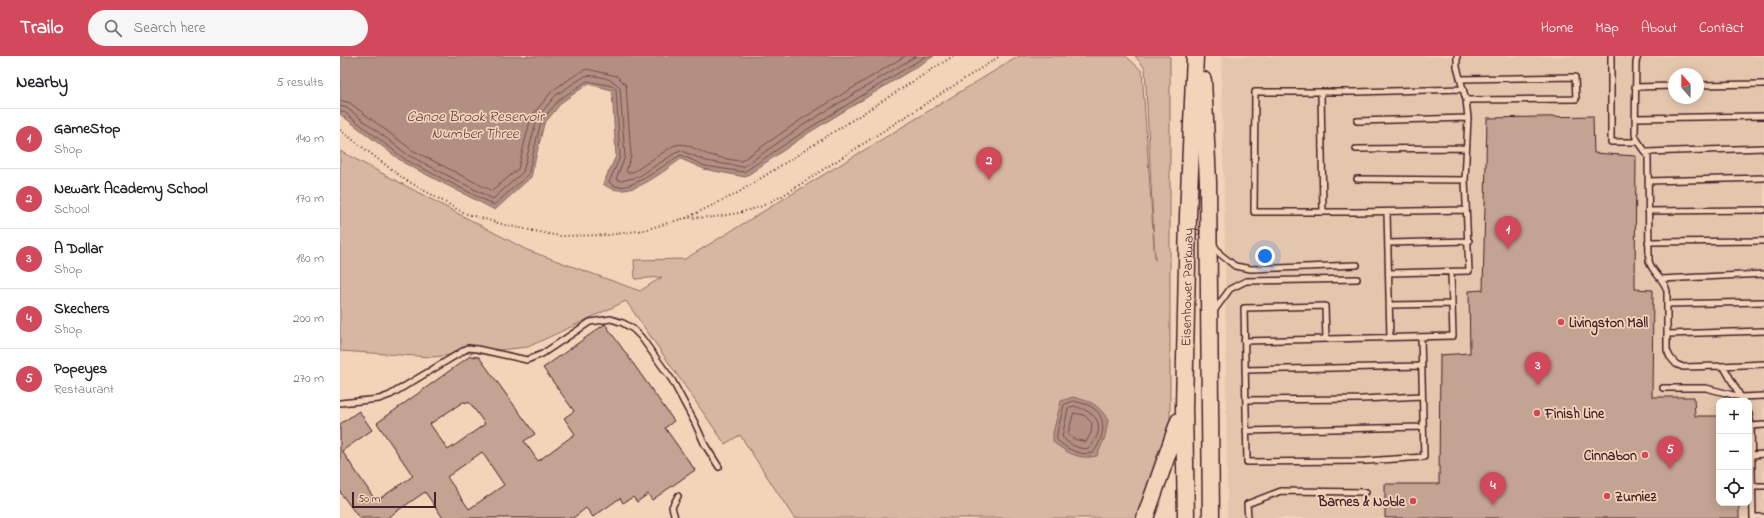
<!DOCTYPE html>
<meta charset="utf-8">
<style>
body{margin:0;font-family:"Indie Flower",sans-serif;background:#f6f6f6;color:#202124}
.controls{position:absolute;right:12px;bottom:12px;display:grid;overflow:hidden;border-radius:8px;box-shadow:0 2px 10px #0003}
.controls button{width:36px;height:36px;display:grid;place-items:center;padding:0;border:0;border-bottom:1px solid #e0e0e0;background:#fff;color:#202124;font:20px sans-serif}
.compass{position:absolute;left:1328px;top:12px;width:36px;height:36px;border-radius:50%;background:#fff;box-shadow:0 2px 10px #0003;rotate:339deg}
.scale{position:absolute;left:12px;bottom:10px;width:84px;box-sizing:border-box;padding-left:4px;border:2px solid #4a1f2b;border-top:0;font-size:11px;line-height:14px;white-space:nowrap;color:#4a1f2b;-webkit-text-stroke:3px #f2d5b9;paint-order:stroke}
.you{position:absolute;left:925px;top:200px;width:14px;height:14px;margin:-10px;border:3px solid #fff;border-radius:50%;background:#1a73e8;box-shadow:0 0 0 6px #1a73e833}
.badge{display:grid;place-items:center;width:26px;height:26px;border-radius:50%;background:#d1495b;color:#fff;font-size:13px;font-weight:700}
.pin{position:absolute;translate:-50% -33px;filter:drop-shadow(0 1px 2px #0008)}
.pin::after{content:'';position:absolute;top:21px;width:14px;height:12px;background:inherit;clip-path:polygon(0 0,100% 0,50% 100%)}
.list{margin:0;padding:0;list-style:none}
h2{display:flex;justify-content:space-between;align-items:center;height:52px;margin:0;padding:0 16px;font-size:17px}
h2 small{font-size:13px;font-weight:400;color:#757577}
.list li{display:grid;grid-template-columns:26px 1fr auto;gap:12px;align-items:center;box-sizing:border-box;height:60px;padding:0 16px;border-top:1px solid #e0e0e0}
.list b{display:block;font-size:15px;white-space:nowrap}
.list p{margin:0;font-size:13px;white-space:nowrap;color:#757577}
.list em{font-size:13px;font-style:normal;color:#757577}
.icon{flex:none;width:22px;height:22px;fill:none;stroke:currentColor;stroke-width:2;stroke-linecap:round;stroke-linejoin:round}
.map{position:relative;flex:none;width:1424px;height:462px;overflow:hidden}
header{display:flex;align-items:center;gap:24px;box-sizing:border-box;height:56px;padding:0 20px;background:#d1495b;color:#fff}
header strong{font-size:19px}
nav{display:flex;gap:22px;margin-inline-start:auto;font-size:14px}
.search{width:280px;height:36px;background:#f6f6f6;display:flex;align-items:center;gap:10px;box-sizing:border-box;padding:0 14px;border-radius:22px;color:#757577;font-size:15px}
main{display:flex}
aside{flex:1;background:#fff}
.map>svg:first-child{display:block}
</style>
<header>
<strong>Trailo</strong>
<div class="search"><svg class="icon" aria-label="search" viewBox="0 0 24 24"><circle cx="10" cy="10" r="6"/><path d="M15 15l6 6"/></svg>Search here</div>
<nav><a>Home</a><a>Map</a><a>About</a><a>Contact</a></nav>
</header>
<main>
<aside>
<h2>Nearby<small>5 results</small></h2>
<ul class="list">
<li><span class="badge">1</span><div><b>GameStop</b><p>Shop</p></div><em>140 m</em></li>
<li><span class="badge">2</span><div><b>Newark Academy School</b><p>School</p></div><em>170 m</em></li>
<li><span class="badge">3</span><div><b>A Dollar</b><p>Shop</p></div><em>180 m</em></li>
<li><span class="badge">4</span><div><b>Skechers</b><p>Shop</p></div><em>200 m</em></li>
<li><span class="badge">5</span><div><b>Popeyes</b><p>Restaurant</p></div><em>270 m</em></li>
</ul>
</aside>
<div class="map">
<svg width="1424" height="462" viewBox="0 0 1424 462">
<rect width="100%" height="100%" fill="#f2d5b9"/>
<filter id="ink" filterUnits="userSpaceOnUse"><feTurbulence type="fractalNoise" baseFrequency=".025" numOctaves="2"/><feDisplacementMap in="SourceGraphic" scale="8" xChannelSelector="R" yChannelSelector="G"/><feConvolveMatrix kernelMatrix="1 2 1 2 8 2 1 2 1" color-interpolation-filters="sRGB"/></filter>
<g filter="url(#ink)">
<path fill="#e4c6ad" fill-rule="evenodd" d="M 881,0 L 1424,0 L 1424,462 L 887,462 L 885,196 ZM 1334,18 L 1358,18 L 1358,42 L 1334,42 ZM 1379,345 L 1409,345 L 1409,447 L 1379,447 Z"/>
<path fill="#d7b7a1" stroke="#906b66" d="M 679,0 L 786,0 L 802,15 L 815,204 L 805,12 L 795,0 L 830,0 L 830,362 L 817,409 L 796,462 L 454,462 L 400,379 L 385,388 L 286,245 L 188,291 L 92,301 L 0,295 L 0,95 L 187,194 L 300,235 L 322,221 L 295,223 L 294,204 L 345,203 Z"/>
<path fill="#b28f82" stroke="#88625f" d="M 0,0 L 594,0 L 470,76 L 405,121 L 364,113 L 341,103 C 320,117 288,147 263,128 L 276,100 L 272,34 L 248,28 L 222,46 L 204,68 L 191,121 L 155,154 L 64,107 L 0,58 Z
M 733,341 C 752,346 758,348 768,364 L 765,381 L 757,400 C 739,404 727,397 713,386 L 713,377 L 721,345 Z"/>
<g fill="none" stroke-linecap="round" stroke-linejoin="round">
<path stroke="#744c4e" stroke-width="1" d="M 0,44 L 10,47 L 72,94 L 152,135 L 178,113 L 191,61 L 213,34 L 240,16 L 247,13 L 277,20 L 286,29 L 291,100 L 286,115 L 288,117 L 295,115 L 333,90 C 347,84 357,96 370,99 C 380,102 391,104 401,105 L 462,63 L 565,0
M 0,50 L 7,52 L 68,99 L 153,143 L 183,116 L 197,62 L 216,39 L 245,20 C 254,18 276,23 280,32 L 285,101 L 276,123 L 281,125 L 298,121 L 340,94 L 366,105 L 403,111 L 465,68 L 576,0
M 0,55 L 4,56 L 66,104 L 154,149 L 188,119 L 201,65 L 220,43 L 247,25 L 272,30 L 276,33 L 280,101 L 269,126 C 284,144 326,106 341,99 L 365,110 L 404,116 L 468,73 L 586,0
M 734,345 C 739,347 745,347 750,350 C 769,360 764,382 753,397 C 739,400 727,393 717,384 L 717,377 L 724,349 Z
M 734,350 C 759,357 766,370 750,392 C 740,395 729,388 722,381 L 728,353 Z
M 734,357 L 744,359 L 752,367 L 751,377 L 746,386 L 734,383 L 728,379 Z"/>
</g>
<path fill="#c3a392" stroke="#4a1f2b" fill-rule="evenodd" d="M 1253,60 L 1254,97 L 1296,100 L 1295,233 L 1313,234 L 1312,341 L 1354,341 L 1355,360 L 1379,360 L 1379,447 L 1399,447 L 1399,462 L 1045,462 L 1045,428 L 1099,428 L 1100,299 L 1130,297 L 1129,235 L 1143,234 L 1147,62 Z
M 265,268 L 334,365 L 325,372 L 355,414 L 312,444 L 308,438 L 297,446 L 293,441 L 283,447 L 280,442 L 253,461 L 246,452 L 233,462 L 103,462 L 85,436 L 47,462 L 19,462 L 0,436 L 0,368 L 19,355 L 32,374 L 2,395 L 36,445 L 73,420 L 37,367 L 130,300 L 139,301 L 195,378 L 184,385 L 198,405 L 235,378 L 224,362 L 234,355 L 203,312 ZM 123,346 L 130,347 L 145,368 L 108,394 L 90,368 ZM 142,396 L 164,429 L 129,453 L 107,421 Z"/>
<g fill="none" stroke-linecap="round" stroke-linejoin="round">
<defs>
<path id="lane" d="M 1271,0 L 1271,86 L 1297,86
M 1298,0 L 1296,6 L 1295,79 C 1298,88 1305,92 1308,101 L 1309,205 C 1312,217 1324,222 1327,235 L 1327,294 L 1330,301 L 1336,308 L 1343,311 L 1381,310 L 1385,313 L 1403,345
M 1121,23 L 1235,21 L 1236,43 L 1126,44
M 1358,29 L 1424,28
M 1295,31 L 1334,30
M 1123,33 L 1016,36 L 915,36 L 914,156 L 1017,156 L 1126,154
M 981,36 L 983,156
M 1295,62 L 1424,60
M 1017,65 L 1128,62
M 1016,93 L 1126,92
M 1307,96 L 1424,92
M 1017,123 L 1125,124
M 1308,125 L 1424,122
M 1308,155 L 1424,154
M 1047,156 L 1050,281
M 1308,186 L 1424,185
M 1048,187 L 1129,185
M 874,189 L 880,198 L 895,210 L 911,213 L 1017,209
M 1049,217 L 1129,215 L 1125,124 L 1128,62 L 1126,44 L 1117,11 L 1117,0
M 1321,223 L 1424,218
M 1327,248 L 1424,246
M 1050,249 L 1112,248
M 874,255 L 890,233 L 906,225 L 1017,223
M 1327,278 L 1424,275
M 986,283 L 985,250 L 904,252 L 907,406 L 1026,405 L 1084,401 L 1081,281
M 904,285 L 1113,280 L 1111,216
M 1381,310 L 1424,308
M 905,314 L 1082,310
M 1323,332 L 1366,332 L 1401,341 L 1424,340
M 906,344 L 1022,343 L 1082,340
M 0,347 L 39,343 L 50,339 L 128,292 L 137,293 L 187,304 L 202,298 L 250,266 L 271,263 L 283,267 L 293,273 L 301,281 L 332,324 L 355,367 L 365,389 L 379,411
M 1409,358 L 1411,370 L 1413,462
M 1411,370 L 1424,369
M 906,375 L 1083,371
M 1412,399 L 1424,398
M 1412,430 L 1424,430
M 1413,461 L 1424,461
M 335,462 L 332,451 L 338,440
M 908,462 L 907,448 L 941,435 L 1026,436"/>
<g id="primary">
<path d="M 863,24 L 868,126 L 871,462"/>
<path d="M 805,462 L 839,365"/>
<path id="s1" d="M 846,462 L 844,352 L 848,160 L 855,0"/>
</g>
</defs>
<use href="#lane" stroke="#4a1f2b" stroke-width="8"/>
<use href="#primary" stroke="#4a1f2b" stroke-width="19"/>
<path stroke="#4a1f2b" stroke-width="2" stroke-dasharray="1 3" stroke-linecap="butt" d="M 0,74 L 64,123 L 124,157 L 165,169 L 219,180 L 268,179 L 304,174 L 345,162 L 375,161 L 398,157 L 420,151 L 442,140 L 660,0
M 346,162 L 396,138 L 613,0"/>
<use href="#lane" stroke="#f2d5b9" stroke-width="5"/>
<use href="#primary" stroke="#f2d5b9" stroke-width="16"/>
</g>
</g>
<g fill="#d1495b" stroke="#f2d5b9" stroke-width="1.5">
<circle cx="1221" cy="266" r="4"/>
<circle cx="1197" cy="357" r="4"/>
<circle cx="1305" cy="399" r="4"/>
<circle cx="1267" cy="440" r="4"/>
<circle cx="1073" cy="445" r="4"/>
</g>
<g text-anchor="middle" stroke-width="3.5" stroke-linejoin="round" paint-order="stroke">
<g font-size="14" fill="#4a1f2b" stroke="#f2d5b9">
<text dy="5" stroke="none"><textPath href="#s1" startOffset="231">Eisenhower Parkway</textPath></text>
</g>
<g font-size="14" font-weight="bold" fill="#4a1f2b" stroke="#f2d5b9" text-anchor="start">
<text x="1229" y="271">Livingston Mall</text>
<text x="1205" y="362">Finish Line</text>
<text x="1297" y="404" text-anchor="end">Cinnabon</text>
<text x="1275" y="445">Zumiez</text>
<text x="1065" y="450" text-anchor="end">Barnes &amp; Noble</text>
</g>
<g font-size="15" font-style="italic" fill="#643b41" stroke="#f2d5b9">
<text x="135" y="65">Canoe Brook Reservoir<tspan x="135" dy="17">Number Three</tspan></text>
</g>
</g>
</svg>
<div class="controls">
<button>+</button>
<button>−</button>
<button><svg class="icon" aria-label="locate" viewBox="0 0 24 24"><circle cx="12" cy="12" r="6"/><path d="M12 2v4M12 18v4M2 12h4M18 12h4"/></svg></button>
</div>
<svg class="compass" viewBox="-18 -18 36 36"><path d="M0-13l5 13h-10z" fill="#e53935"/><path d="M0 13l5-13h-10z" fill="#757577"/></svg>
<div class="scale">50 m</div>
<div class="you"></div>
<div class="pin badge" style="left:1168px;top:193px">1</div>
<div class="pin badge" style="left:649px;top:124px">2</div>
<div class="pin badge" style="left:1198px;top:329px">3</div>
<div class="pin badge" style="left:1153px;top:449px">4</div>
<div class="pin badge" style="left:1330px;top:413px">5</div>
</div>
</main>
